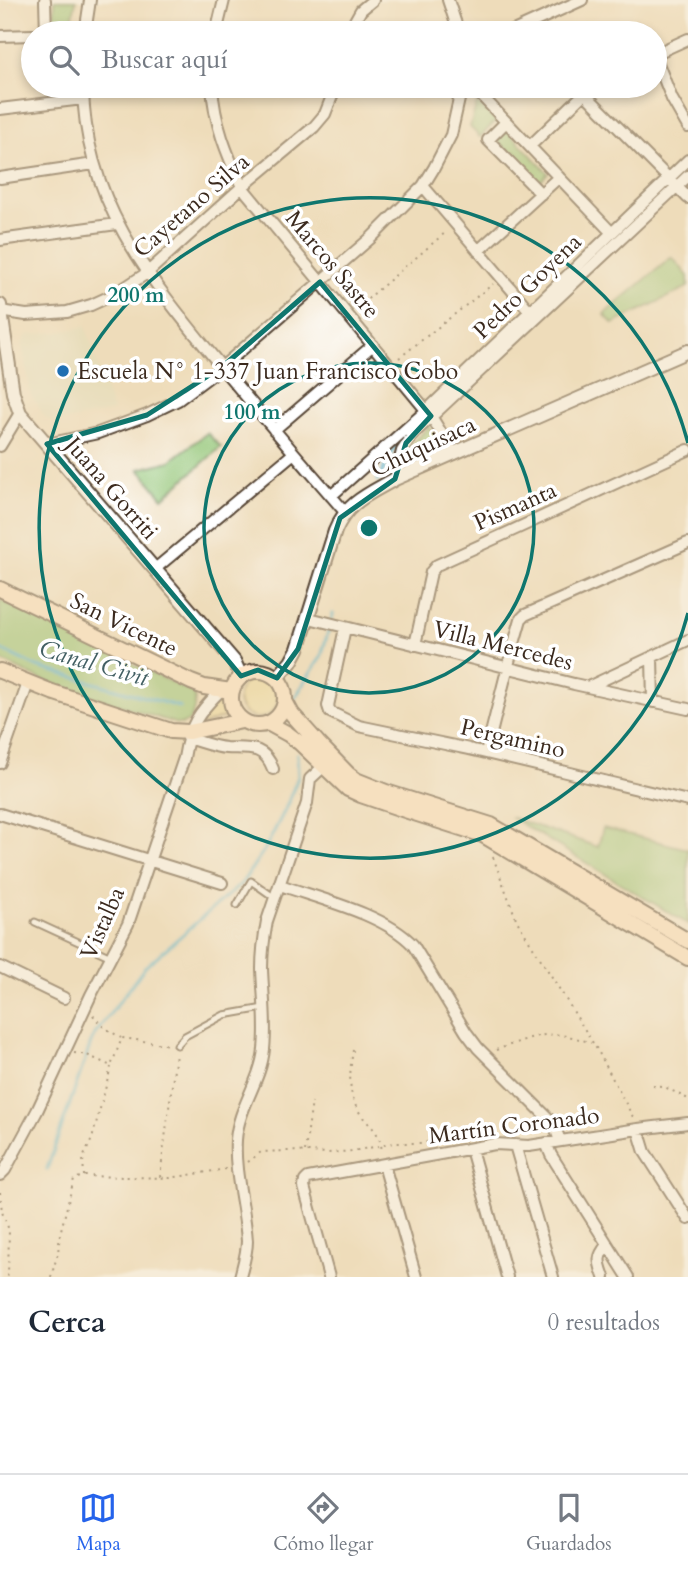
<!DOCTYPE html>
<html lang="es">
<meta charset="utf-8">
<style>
body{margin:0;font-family:Cardo,serif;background:#f2f2f3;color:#1f2937}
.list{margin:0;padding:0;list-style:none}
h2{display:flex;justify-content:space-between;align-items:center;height:91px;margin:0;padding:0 28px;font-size:30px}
h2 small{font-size:23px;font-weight:400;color:#747a83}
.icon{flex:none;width:38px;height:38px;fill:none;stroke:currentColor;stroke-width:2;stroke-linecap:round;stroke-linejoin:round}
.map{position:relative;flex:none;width:688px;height:1277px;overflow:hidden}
.search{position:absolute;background:#fff;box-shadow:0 4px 10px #0003;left:21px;right:21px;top:21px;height:77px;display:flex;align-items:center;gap:18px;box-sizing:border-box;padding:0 24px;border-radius:38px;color:#747a83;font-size:26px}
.sheet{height:196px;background:#fff}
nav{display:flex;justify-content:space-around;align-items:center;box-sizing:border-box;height:98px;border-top:2px solid #e0e1e3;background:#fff;font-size:19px;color:#747a83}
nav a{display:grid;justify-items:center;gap:4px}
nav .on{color:#2563eb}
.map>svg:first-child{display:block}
</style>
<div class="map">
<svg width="688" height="1277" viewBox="0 0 688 1277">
<rect width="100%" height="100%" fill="#fff"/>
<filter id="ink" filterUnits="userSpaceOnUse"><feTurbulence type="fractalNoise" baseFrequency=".0143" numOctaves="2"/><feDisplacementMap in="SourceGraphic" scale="14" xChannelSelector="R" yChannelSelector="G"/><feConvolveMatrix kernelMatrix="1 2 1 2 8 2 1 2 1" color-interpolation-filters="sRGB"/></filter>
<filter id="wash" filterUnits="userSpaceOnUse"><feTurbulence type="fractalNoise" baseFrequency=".00686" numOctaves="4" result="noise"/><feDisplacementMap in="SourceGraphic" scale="28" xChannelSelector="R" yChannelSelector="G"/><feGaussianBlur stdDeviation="1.57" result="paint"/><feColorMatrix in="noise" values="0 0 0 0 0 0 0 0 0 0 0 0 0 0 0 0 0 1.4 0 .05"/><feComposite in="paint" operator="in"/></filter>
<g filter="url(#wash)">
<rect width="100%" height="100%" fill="#eedcba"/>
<path fill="#e0ddbb" d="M 86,326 L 113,411 L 60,422 L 51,421 L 45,417 L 31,395 L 22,345 L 27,335 L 61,332 Z"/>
<path fill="#93c575" stroke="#67784a" stroke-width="2" d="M 55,0 L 76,0 L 72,22 L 54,22 Z
M 477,102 L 496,121 L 480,137 L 470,127 Z
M 507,130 L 548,173 L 538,183 L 497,140 Z
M 672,257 L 688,276 L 688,287 L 613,324 L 604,314 Z
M 429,426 L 442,448 L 414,462 L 407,456 L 411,445 Z
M 207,433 L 221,447 L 163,498 L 139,469 L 170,461 Z
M 0,600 L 192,692 C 198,699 194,711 190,720 L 183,724 L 177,724 L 42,680 L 0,660 Z
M 510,817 L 598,847 L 603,828 L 688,849 L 688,924 Z"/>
<path fill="#eeda9e" stroke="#94825e" stroke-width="2" d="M238 698a20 20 0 1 1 40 0a20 20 0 1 1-40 0Z
M 219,699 L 223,701 L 229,715 L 201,726 L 201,719 Z"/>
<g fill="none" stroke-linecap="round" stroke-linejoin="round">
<path stroke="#4eb1cd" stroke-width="3.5" d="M 378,480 L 398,442
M 0,649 L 37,667 L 180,707
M 294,699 L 321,657 L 333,614
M 47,1169 L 93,1037 L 145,967 L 242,883 L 266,847 L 285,810 L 298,777 L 297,754"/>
</g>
</g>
<g filter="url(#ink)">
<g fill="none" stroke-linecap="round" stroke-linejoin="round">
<defs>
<path id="service" d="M 237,905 L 251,881 L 275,898
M 35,922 L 111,957
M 177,1045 L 185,1036 L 224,1015 L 264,1008"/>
<path id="minor" d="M 45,0 L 46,33
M 448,0 L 459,33
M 85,33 L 90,0
M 216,33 L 224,0
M 348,33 L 361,10 L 373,0
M 509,33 L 582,0
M 0,36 L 33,35
M 655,54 L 688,39
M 655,56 L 672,99 L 688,127
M 83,86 C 84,204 153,283 224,370 C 264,418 304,465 345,512
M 212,86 C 214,123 227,154 242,187 L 431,416 L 454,454
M 467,86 L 476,90 L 612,233
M 577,86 L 688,198
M 0,109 L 83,99
M 506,122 L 488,140 L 541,194
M 530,146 L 592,86
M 0,178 L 94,164
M 423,186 L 535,317
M 0,240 L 117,224
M 478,251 L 559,177
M 0,311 L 26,315 L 67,312 L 91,305 L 115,294 L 147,273 L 242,187 L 314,127 L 325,114 L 336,86
M 274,430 L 373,345
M 47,444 L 98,433 L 147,415 L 178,400 L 222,367 L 372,237 L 423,186 L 434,168 L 451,135 L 462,86
M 0,446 L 20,413
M 395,479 L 402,451 L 414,433 L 688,176
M 331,496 L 427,410 L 688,160
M 155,569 L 294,453
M 309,618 L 574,684 L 688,709
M 345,628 L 328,706 L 330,712 L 359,726 L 469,749 L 688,801
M 415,645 L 431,572 L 437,565 L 688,450
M 652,657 L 653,702
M 588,687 L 688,640
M 187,738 C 199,741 213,747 226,748 C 247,749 264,744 273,769
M 486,753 L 511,654 L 521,619 L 525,615 L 688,543
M 0,763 L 28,683
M 0,814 L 222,883
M 280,885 C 320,899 384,914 413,945 L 466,1032 L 478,1048 L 554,1124 L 560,1141
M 0,967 L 64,998
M 638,1129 L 645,1152 L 688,1219
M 546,1143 L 551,1155 L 628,1277
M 515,1145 L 553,1277
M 471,1149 L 507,1277
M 384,1165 L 416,1277
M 0,1175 L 5,1170 L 37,1111 L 91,995 L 128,924 L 184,758 C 189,726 198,713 221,690
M 240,1277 C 243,1265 247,1253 247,1241 C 245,1207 234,1174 236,1140 C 238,1108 261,1081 264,1049 C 267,1022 263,996 262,969 C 262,953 264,937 267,921 L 307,803 L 310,779 L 324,766
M 329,1277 L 304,1187 L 305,1181 L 308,1178 L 495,1144 L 529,1146 L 638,1129 L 688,1123
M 604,1277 C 599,1262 596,1258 607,1245"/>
<path id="tertiary" d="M 0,305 L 13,393 L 20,413 L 234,661 L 241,676
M 277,678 L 291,662 L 298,649 L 335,531 C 347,502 369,494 395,479 L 688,351"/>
<path id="secondary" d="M 0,589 L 191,682 L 204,687 L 231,691
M231 698a27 27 0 1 1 54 0a27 27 0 1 1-54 0Z
M 0,671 L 52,692 L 171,731 L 189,732 L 242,721
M 285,701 L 292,714 L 318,743 L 348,774 L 356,780 L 386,792 L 491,825 L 688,941
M 268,723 L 288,734 L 300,743 L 348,789 L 361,795 L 405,810 L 483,835 L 688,958"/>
</defs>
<use href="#service" stroke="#564535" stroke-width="9"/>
<use href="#minor" stroke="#564535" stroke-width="14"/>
<use href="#tertiary" stroke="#564535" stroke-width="16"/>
<use href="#secondary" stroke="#564535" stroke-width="18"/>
<path stroke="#564535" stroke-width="2" stroke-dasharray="2 5" stroke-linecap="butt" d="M 357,308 L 446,232
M 399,358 L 493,284
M 493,857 L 517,921 L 598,1051 L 634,1119
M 93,1015 L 101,1025 L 121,1038
M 353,1050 C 350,1069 347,1092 358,1110 C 368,1127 380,1128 382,1152
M 496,1050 C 536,1036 548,1027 591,1043
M 74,1053 L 87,1055 L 111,1066 L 122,1038 L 170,1045
M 653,1085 L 663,1086 L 688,1099
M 305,1151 L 312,1102
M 248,1162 L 261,1152 L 289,1151 L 328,1153 L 353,1151 L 394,1143 L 420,1143 L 449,1139 L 451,1140
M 84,1176 L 83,1158 L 92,1139 L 111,1067
M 160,1177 L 176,1054
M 0,1192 L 2,1212 L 9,1230 L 8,1277
M 51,1277 L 58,1253 L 60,1234 L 74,1179 L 84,1176 L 170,1178 L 226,1169"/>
<use href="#service" stroke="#fff" stroke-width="5"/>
<use href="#minor" stroke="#fff" stroke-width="10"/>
<use href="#tertiary" stroke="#fff" stroke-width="12"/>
<use href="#secondary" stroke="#ffe4c6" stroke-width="14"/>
</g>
</g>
<path d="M0 0H688V1277H0ZM 320,282 L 431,416 L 406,443 L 395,479 L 340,518 L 298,649 L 277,678 L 258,670 L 241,676 L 47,444 L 147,415 L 222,367 Z" fill="#eedcba" fill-opacity=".55" fill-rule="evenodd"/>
<path fill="none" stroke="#0f766e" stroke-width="5" stroke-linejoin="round" d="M 320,282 L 431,416 L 406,443 L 395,479 L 340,518 L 298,649 L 277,678 L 258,670 L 241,676 L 47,444 L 147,415 L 222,367 Z"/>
<g fill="none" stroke="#0f766e" stroke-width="3.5">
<circle cx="369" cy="528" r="165"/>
<path d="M688 613A330 330 0 1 1 688 443"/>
</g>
<circle fill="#1f6fb2" stroke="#fff" stroke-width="2.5" cx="63" cy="371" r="7"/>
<g text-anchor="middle" stroke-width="7" stroke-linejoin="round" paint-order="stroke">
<g font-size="23" fill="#3b2a1e" stroke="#fff">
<text transform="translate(191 205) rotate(-41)" y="8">Cayetano Silva</text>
<text transform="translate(333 264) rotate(50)" y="8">Marcos Sastre</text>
<text transform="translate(527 286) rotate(-44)" y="8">Pedro Goyena</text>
<text transform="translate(423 446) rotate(-25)" y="8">Chuquisaca</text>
<text transform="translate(112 488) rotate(49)" y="8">Juana Gorriti</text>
<text transform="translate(515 506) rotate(-24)" y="8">Pismanta</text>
<text transform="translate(124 624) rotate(26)" y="8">San Vicente</text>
<text transform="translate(503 645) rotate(14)" y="8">Villa Mercedes</text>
<text transform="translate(513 738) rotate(13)" y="8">Pergamino</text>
<text transform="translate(102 923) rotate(-66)" y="8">Vistalba</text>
<text transform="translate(514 1125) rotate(-7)" y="8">Martín Coronado</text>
</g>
<g font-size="23" fill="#3b2a1e" stroke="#fff" text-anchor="start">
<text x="77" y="379">Escuela N° 1-337 Juan Francisco Cobo</text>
</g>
<g font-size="24" font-style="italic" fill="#436064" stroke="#fff">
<text transform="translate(94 663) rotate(16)" y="8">Canal Civit</text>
</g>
</g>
<circle cx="369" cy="528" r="10" fill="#0f766e" stroke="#fff" stroke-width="3.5"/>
<g font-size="21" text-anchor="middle" font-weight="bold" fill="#0f766e" stroke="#fff" stroke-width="7" stroke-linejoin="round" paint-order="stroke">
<text x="136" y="302">200 m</text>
<text x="252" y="419">100 m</text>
</g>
</svg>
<div class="search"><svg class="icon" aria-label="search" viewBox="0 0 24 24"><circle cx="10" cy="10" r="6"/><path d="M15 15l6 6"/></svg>Buscar aquí</div>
</div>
<section class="sheet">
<h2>Cerca<small>0 resultados</small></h2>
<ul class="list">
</ul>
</section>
<nav>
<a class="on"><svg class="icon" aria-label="map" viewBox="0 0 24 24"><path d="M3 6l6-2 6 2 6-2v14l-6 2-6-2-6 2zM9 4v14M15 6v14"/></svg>Mapa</a>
<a><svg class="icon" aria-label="directions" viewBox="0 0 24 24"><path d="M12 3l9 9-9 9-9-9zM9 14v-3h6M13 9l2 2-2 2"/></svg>Cómo llegar</a>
<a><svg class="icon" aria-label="saved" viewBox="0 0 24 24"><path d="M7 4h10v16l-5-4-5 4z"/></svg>Guardados</a>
</nav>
